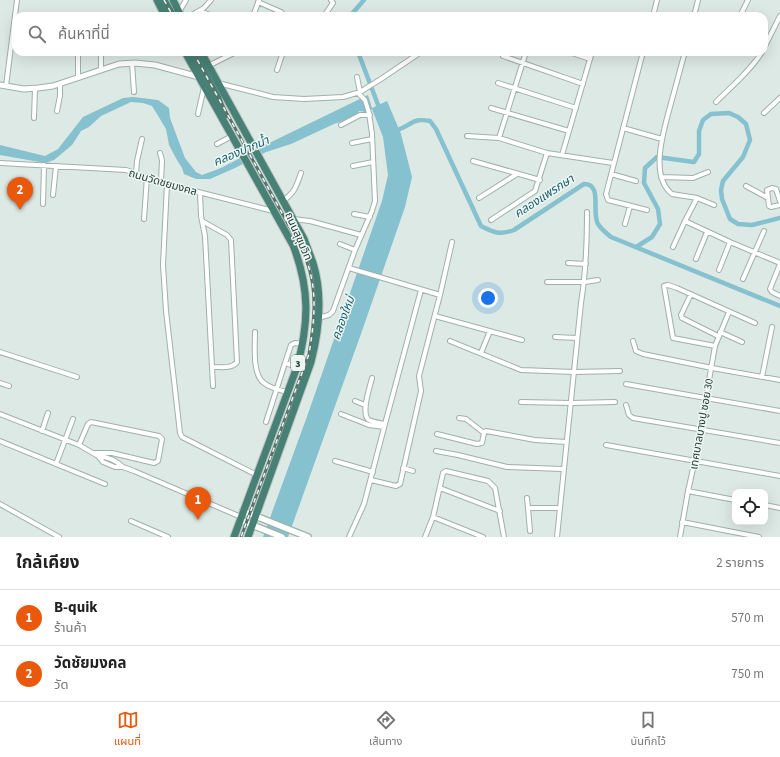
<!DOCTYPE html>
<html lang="th">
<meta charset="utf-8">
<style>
body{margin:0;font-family:"Source Sans 3","Noto Sans Thai",sans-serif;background:#f2f2f2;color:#222}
.controls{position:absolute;right:12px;bottom:12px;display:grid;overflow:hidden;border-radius:8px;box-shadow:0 4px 16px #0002}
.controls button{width:36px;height:36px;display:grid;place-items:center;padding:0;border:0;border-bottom:1px solid #e0e0e0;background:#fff;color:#222;font:20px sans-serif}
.you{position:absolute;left:488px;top:298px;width:14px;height:14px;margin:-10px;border:3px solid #fff;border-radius:50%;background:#1a73e8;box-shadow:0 0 0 6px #1a73e833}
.badge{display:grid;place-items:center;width:26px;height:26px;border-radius:50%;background:#ea580c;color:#fff;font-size:13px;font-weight:700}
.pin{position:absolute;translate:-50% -33px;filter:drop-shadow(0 1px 2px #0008)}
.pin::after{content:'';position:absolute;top:21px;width:14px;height:12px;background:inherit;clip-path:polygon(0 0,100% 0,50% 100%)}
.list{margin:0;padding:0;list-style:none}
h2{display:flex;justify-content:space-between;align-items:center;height:52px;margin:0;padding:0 16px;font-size:17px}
h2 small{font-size:13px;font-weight:400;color:#767676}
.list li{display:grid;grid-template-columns:26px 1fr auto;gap:12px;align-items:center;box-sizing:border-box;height:56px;padding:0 16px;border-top:1px solid #e0e0e0}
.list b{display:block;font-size:15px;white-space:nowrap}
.list p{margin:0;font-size:13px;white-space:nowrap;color:#767676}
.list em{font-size:13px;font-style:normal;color:#767676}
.icon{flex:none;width:22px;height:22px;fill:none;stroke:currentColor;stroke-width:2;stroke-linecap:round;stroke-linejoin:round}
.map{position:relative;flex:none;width:780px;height:537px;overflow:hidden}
.search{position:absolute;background:#fff;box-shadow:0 4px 16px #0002;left:12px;right:12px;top:12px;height:44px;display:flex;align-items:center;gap:10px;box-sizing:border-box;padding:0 14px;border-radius:12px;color:#767676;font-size:15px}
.sheet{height:164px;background:#fff}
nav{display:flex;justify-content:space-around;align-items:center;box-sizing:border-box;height:56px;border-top:1px solid #e0e0e0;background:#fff;font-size:11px;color:#767676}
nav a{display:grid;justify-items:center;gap:2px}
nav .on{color:#ea580c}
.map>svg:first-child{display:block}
</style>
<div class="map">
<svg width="780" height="537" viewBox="0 0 780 537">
<rect width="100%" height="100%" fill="#dde9e4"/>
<path fill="#85c1ce" d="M 368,95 L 372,108 L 387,101 L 401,134 L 412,177 L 405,207 L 362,331 L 288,537 L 263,537 L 309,411 L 382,201 L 388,175 L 383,137 L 372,109 L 365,112 L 359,111 L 357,116 L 334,124 L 291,144 L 266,152 L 235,168 L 210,179 L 196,179 L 184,174 L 182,168 L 177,160 L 169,145 L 166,129 L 157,114 L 152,106 L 143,103 L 131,102 L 101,116 L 89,127 L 81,131 L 72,145 L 54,160 L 45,163 L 0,155 L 0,145 L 45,156 L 58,149 L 83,117 L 123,98 L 133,97 L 158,100 L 169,108 L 170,118 L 185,158 L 196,172 L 202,175 L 221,168 L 261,147 Z"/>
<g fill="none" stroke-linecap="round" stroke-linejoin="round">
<path stroke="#85c1ce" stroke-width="4.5" d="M 350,16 L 364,0
M 358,52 L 380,110
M 400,129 C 414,123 413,118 430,121 L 436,129 L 481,226 C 494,233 500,235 514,230 L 584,184 C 603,184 591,212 598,224 C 601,229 606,233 611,237 L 780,306
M 636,247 L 652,237 L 660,224 L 658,209 L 644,183 L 645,168 L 657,157 L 694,162 L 699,154 L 699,131 L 703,120 L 711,114 L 729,113 L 738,117 L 746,124 L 750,140 L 743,157 L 723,181 L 721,190 L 722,199 L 730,219 L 738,224 L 752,225 L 780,218"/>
<defs>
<path id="minor" d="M 258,2 L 281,12 L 284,16
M 199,11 L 213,16
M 179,12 L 186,0
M 190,16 L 204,8 L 211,0
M 253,16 L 259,0
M 324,16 L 333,3 L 331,0
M 653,16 L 657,0
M 694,16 L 698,0
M 740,16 L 748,0
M 764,48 L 780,16
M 78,52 L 78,78
M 569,52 L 590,59
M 643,52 L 606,194 L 608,200 L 647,210
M 685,52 C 680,69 676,86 671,103 C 665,127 648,175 672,194 L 697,198 L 685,221 L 730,242 L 780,263
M 503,56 L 583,84
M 132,63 L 134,92
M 208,66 L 236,52
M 101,70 L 101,52
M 277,70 L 283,52
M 357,77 L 360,92
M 218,83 L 273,97 L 304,99 L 343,97 L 360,92 L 381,79 L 421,52
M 498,83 L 576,108
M 6,86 L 17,0
M 716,102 C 732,86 750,71 762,52
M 491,108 L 569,131
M 57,111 L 60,96 L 60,84
M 764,113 L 780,98
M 198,114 L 204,87
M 34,118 L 35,89
M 341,125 L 360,115 L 370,115
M 623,128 L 662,139
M 467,136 L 499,138 L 547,153 L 613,163
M 499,138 L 526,52
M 352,143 L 372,139
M 217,144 L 232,136
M 160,153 L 162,160 L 161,182
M 562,155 L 592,52
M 473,161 L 540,180
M 0,163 L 126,170 L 167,184 L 273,211
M 353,166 L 373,162
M 136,173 L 137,161 L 142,139
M 611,174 L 636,181
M 661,177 L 693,178 L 708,172
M 167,184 L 163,265 L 166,311 L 180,433 L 182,437 L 257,475
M 746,186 L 768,198
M 200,193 L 201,216 L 205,236 L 213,386
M 53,195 L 56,166
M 479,198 L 517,174
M 697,198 L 714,205
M 283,201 C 295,192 296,187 301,173
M 780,201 L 776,189 L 772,188 L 767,190 L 769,206 L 771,207 L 780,205
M 43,204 L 44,165
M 354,214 L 370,217
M 144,219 L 147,177
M 293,219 L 310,221 L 361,235
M 491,220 L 535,191 L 547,153
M 202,221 L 227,235 L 231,240 L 237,362 C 232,369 221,367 213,367
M 625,224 L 630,206
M 340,244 L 355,250
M 673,247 L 685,221
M 696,259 L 707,232
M 568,263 L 586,264
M 780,264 L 770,289 L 772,292 L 780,296
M 349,268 L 440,295 L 419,376 L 421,391 L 400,484 L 396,486 L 371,480
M 719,270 L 730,242
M 743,279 L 764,231
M 547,282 L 585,282 L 598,280
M 691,294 L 681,315 L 682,318 L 718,336
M 440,295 L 452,242
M 435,316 L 522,340
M 318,318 L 329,315 L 333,311 L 355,250 L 372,211 L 375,201 L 372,134 L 369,113 L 365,100 L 358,93
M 255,332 C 255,345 252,375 264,383 C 270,388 279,390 287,392
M 720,332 L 742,342
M 555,337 L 577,338
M 450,341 L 521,370 L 574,372 L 620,371
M 633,341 L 636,351 L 643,354 L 712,368 L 780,380
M 715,346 L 673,338 L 664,286 L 668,285 L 677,288 L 755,323
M 0,352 L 77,377
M 481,353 L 490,331
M 285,363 L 291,345 L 295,343 L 303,344
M 762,377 L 772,327
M 372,378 C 370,387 360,414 369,420 C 373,422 380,423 385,424
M 0,383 L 9,386
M 626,384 L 780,411
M 355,401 L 365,405
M 521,402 L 571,403 L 615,402
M 626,405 L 629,415 L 633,418 L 780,443
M 0,414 L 79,445 L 98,456 L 103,462 L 115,467 L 123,467 L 134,471 L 241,517
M 341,414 L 369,425 L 384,427
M 459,418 L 466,419 L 484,433
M 266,422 L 285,363 L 297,367
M 42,431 L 48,413
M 437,434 L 477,444 L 482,443 L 484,433 L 486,431 L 535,440 L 566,442
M 0,441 L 105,484
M 79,445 L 88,424 L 91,422 L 159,436 L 162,439 L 158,461 L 154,463 L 112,453 L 93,453
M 606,445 L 780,476
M 436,451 L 458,455 L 507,467 L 563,469
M 98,456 C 108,457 116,460 123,467
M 335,461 L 373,472
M 56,464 L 73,419
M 403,468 L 413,471
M 440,488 L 500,511
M 688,491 L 735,500
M 527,498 L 528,508
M 0,504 L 59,537
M 765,505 L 780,508
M 433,517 L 483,537
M 131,521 L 168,537
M 682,522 L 759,537
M 530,531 L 528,508 L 560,508
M 349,537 L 364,504 L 385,424 L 421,290
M 425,537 L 433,517 L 443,473 L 446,471 L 488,481 L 495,488 L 504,537
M 557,537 L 581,303 C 586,272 587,243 587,212
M 680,537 L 688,491 L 695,460 L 715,346 L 729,312"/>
<path id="tertiary" d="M 0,85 L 24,89 L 38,88 L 53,86 L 119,64 L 135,63 L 155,65 L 199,77"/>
<path id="secondary" d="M 243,511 L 308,537
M 240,520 L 282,537"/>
<path id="trunk" d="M 157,0 L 165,16
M 164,0 L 173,16
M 173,0 L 181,16
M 185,52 L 293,245 C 310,289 309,323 297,367 L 234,537
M 193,52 L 218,98 L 224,116
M 201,52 L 304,239 C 307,247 310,255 313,263 C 323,295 319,331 311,362 L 248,537"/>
</defs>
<use href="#minor" stroke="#a0b0ab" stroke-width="6"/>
<use href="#tertiary" stroke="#a0b0ab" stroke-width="7"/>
<use href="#secondary" stroke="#9db4ac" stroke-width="8"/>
<use href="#trunk" stroke="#bcc3c2" stroke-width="9"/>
<use href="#minor" stroke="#fff" stroke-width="4"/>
<use href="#tertiary" stroke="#fff" stroke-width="5"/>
<use href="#secondary" stroke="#fff" stroke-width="5.5"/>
<use href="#trunk" stroke="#478074" stroke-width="7"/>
<defs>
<path id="rail" d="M 164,0 L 173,16
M 193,52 L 298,242 C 301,248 305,255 307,262 C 318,292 314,323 309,354 L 241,537"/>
</defs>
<use href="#rail" stroke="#59746d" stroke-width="3"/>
<use href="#rail" stroke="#edf6f2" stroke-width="1.5" stroke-dasharray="4.5" stroke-linecap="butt"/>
</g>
<g text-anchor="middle" stroke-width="3" stroke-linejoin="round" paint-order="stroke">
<rect fill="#edf6f2" stroke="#5d716c" stroke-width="1" x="291" y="355" width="14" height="16" rx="3"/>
<g font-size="10" font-weight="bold" fill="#1f3832">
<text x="298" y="367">3</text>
</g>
<g font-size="11" fill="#1f3832" stroke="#edf6f2">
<text transform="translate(163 182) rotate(16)" y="4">ถนนวัดชยมงคล</text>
<text transform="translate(299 236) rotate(66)" y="4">ถนนสุขุมวิท</text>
<text transform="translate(701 424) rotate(-80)" y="4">เทศบาลบางปู ซอย 30</text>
</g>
<g font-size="12" font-style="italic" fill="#1c6171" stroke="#edf6f2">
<text transform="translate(241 151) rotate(-23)" y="4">คลองปากน้ำ</text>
<text transform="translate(544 196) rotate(-33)" y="4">คลองแพรกษา</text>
<text transform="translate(343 318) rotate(-70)" y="4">คลองใหม่</text>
</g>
</g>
</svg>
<div class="controls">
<button><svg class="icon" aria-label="locate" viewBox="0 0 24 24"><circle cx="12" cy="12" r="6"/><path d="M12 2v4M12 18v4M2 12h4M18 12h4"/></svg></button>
</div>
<div class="you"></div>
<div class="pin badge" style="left:198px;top:520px">1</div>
<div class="pin badge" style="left:20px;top:210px">2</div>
<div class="search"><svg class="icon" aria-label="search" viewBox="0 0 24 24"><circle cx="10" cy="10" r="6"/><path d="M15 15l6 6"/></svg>ค้นหาที่นี่</div>
</div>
<section class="sheet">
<h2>ใกล้เคียง<small>2 รายการ</small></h2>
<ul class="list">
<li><span class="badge">1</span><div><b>B-quik</b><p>ร้านค้า</p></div><em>570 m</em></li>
<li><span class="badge">2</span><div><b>วัดชัยมงคล</b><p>วัด</p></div><em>750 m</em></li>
</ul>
</section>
<nav>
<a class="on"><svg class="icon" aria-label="map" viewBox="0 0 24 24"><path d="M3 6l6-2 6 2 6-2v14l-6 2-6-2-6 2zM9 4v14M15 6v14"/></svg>แผนที่</a>
<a><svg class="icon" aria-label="directions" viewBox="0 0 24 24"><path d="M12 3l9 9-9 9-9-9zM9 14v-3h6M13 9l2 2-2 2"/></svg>เส้นทาง</a>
<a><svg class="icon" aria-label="saved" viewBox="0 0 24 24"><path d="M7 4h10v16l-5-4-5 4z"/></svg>บันทึกไว้</a>
</nav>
